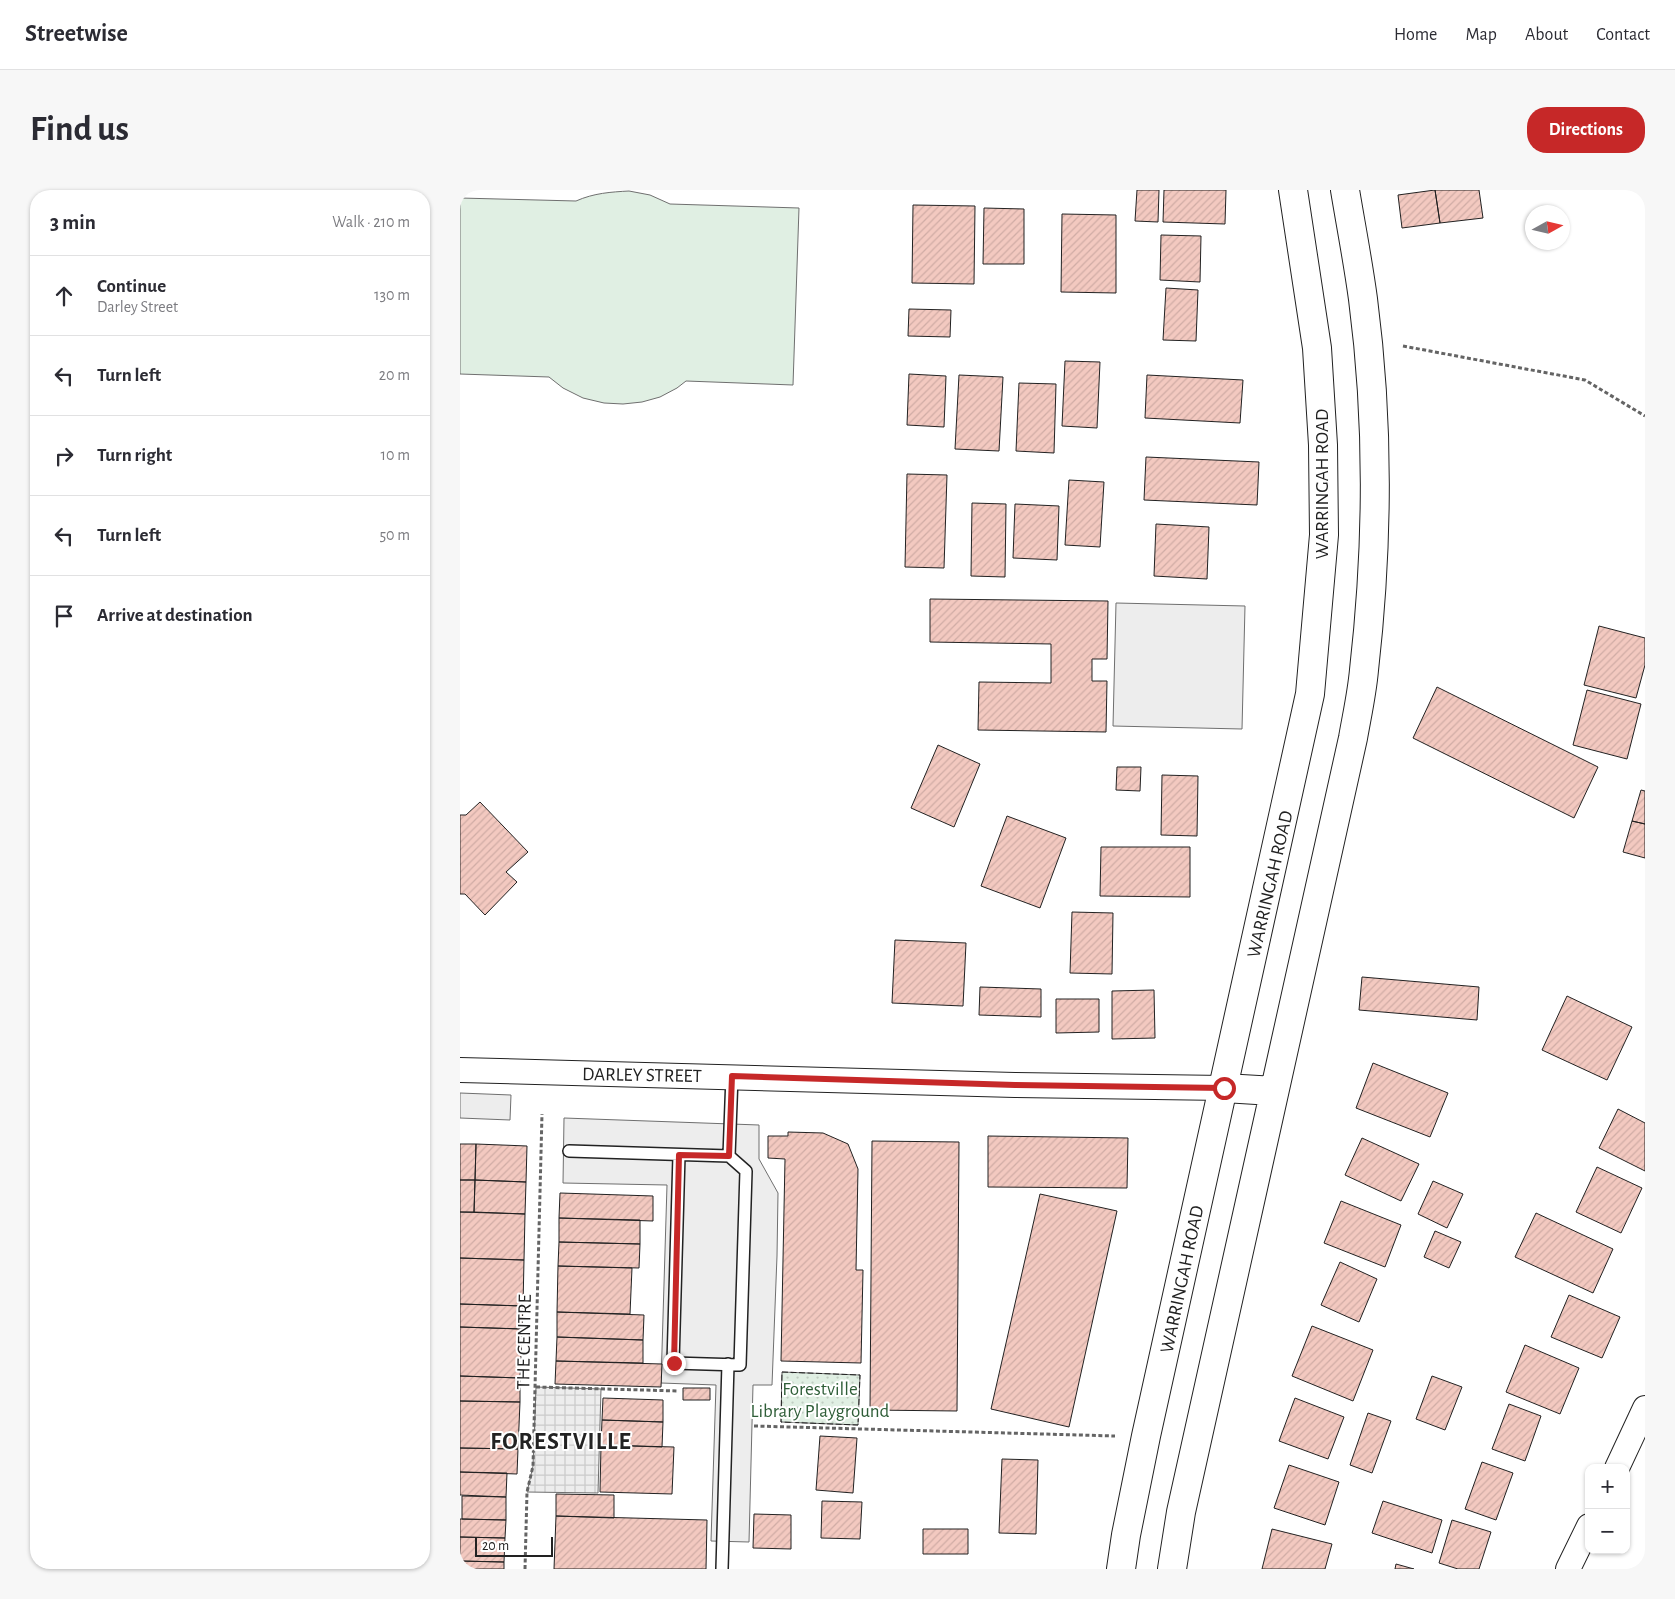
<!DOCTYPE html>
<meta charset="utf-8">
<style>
body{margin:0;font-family:"Alegreya Sans",sans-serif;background:#f7f7f7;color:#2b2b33}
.controls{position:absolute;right:15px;bottom:15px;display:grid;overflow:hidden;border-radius:10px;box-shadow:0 1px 4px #0004}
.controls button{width:45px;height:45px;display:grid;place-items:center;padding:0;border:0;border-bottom:1px solid #e1e1e2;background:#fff;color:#2b2b33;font:25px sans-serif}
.compass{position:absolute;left:1065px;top:15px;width:45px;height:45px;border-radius:50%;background:#fff;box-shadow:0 1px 4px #0004;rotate:82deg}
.scale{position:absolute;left:15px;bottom:12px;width:78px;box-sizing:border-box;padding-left:5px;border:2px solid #222;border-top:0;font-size:14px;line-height:18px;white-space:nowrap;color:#222;-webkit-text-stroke:4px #fff;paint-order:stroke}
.stop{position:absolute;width:15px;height:15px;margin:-11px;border:4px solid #c62828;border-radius:50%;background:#fff}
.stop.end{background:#c62828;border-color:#fff;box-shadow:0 1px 5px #0008}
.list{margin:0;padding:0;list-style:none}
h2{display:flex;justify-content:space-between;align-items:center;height:65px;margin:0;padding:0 20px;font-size:21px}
h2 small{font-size:16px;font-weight:400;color:#7c7c81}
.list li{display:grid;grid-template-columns:32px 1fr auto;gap:15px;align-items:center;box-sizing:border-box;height:80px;padding:0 20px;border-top:1px solid #e1e1e2}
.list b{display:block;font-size:19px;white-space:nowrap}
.list p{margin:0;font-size:16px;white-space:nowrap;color:#7c7c81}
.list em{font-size:16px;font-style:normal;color:#7c7c81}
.icon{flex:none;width:28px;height:28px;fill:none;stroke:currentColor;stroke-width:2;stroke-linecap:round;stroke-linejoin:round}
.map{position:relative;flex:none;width:1185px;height:1379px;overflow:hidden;border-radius:20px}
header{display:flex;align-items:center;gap:30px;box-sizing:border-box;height:70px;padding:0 25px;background:#fff;border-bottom:1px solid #e1e1e2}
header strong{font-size:24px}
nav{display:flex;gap:28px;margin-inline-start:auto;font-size:18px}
.intro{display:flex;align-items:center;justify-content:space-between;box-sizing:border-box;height:120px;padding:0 30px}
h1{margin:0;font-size:35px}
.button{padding:12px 22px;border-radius:20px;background:#c62828;color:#fff;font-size:18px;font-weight:700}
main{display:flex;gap:30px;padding:0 30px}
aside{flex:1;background:#fff;border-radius:20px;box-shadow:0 1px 4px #0004}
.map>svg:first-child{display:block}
</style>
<header>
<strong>Streetwise</strong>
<nav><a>Home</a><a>Map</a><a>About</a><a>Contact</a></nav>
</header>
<div class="intro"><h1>Find us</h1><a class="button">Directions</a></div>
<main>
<aside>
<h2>3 min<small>Walk · 210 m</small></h2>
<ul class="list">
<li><svg class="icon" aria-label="ahead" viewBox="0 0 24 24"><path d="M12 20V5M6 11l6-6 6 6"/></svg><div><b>Continue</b><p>Darley Street</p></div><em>130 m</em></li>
<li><svg class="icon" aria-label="left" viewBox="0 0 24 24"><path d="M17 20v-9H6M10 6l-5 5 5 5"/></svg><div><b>Turn left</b></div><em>20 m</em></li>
<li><svg class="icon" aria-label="right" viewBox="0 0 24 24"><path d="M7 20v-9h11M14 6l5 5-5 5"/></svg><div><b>Turn right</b></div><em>10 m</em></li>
<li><svg class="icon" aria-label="left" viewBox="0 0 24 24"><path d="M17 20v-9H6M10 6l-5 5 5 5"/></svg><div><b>Turn left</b></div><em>50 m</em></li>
<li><svg class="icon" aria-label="arrive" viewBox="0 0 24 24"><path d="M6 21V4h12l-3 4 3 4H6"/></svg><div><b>Arrive at destination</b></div></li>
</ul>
</aside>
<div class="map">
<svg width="1185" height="1379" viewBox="0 0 1185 1379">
<defs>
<pattern id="park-dots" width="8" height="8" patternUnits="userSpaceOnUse" patternTransform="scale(1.25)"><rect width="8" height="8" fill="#e0efe3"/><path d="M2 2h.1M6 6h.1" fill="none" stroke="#c0cdc2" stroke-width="1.8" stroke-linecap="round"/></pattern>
<pattern id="plaza-grid" width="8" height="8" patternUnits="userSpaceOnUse" patternTransform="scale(1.25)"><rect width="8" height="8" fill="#ededed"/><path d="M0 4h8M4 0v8" fill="none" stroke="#cbcbcb"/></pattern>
<pattern id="building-hatch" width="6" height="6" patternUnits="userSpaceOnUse" patternTransform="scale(1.25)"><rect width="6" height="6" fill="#f3c9c0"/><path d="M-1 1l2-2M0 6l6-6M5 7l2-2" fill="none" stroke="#d0aca5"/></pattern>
</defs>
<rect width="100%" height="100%" fill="#fff"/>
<path fill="url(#park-dots)" stroke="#6f6f6f" d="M 322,1182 L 400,1185 L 398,1235 L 321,1232 Z"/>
<path fill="#e0efe3" stroke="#6f6f6f" d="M 169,1 L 190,5 L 210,14 L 339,18 L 333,195 L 226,191 L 217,198 L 200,207 L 182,212 L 163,214 L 144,213 L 123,208 L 103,198 L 89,187 L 0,184 L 0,8 L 116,11 C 134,3 151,2 169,1 Z"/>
<path fill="#ededed" stroke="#6f6f6f" d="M 656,413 L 785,416 L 782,539 L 653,536 Z
M 0,903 L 51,905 L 50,930 L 0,928 Z
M 104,928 L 299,935 L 299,969 L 318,1003 L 317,1066 L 312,1195 L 293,1195 L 289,1352 L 251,1351 L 256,1195 L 201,1193 L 207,995 L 103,993 Z"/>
<path fill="url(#plaza-grid)" stroke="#6f6f6f" d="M 76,1197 L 141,1199 L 138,1303 L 67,1302 L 73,1276 Z"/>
<path fill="url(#building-hatch)" stroke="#222" d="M 677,0 L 699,0 L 698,32 L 675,31 Z
M 704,0 L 766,0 L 765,34 L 703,32 Z
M 975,0 L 980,33 L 942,38 L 938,5 Z
M 975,0 L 1019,0 L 1023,28 L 980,33 Z
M 453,15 L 515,16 L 514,94 L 452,93 Z
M 524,18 L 564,19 L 564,74 L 523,74 Z
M 602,24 L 656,25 L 656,103 L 601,102 Z
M 701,45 L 741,46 L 740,92 L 700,90 Z
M 706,98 L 738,100 L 736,151 L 703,150 Z
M 449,119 L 491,120 L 490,147 L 448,146 Z
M 605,171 L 640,172 L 637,238 L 602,236 Z
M 449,184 L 486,186 L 484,237 L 447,235 Z
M 499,185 L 543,187 L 539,261 L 495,259 Z
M 687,185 L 783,190 L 780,233 L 685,228 Z
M 559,193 L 596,194 L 594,263 L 556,261 Z
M 686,267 L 799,272 L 797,315 L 684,310 Z
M 447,284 L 487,285 L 484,378 L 445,377 Z
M 609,290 L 644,292 L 640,357 L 605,355 Z
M 512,313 L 546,314 L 545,387 L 511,386 Z
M 555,314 L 599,316 L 597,370 L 553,368 Z
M 696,334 L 749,337 L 747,389 L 694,386 Z
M 470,409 L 648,411 L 647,469 L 632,469 L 632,491 L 647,491 L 646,542 L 518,540 L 519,492 L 591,493 L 591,454 L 470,452 Z
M 1139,436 L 1185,448 L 1185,475 L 1176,508 L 1124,495 Z
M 977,497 L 1138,577 L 1114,628 L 953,548 Z
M 1127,500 L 1181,514 L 1167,569 L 1113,555 Z
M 478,555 L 520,574 L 494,637 L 451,618 Z
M 657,577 L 681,577 L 680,601 L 656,600 Z
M 702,585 L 738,586 L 737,646 L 701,645 Z
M 1181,600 L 1185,601 L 1185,634 L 1172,631 Z
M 20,612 L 68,662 L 46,682 L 57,692 L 25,725 L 5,704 L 0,704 L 0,625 L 6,625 Z
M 547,626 L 606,648 L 580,718 L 521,696 Z
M 1172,631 L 1185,634 L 1185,668 L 1163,662 Z
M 641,657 L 730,657 L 730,707 L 640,706 Z
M 612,722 L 653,723 L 652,784 L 610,783 Z
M 435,750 L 506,753 L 503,816 L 432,813 Z
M 902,787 L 1019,797 L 1017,830 L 899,820 Z
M 520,797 L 581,799 L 581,827 L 519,825 Z
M 694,800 L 695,848 L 652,849 L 652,801 Z
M 1107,806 L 1172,837 L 1147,890 L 1082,860 Z
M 596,809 L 639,809 L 639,842 L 596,843 Z
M 913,873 L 988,903 L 970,947 L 896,918 Z
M 1158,919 L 1185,933 L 1185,981 L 1139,958 Z
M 328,942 L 363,943 L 388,954 L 398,979 L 396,1080 L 403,1080 L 401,1173 L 321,1171 L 325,969 L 308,968 L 308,946 L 328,946 Z
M 528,946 L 668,948 L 667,998 L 528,997 Z
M 902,948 L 959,974 L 941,1011 L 885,985 Z
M 412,951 L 499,952 L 497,1221 L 410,1220 Z
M 0,954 L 16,954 L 15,990 L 0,990 Z
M 16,954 L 67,956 L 66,992 L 15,990 Z
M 1137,977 L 1182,998 L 1161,1043 L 1116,1022 Z
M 0,990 L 15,990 L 14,1022 L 0,1022 Z
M 15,990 L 66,992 L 65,1024 L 14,1022 Z
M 973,991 L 1003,1004 L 987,1038 L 958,1024 Z
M 100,1003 L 193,1006 L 193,1031 L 99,1028 Z
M 580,1004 L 657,1021 L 609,1237 L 531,1219 Z
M 881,1011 L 941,1035 L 925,1077 L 864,1053 Z
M 0,1022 L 65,1024 L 64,1070 L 0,1068 Z
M 1076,1023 L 1153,1059 L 1133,1103 L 1055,1067 Z
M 99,1028 L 180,1030 L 180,1054 L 99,1052 Z
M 975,1041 L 1001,1052 L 989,1078 L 964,1067 Z
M 99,1052 L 180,1054 L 179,1078 L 98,1076 Z
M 0,1068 L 64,1070 L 63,1116 L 0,1114 Z
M 880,1072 L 917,1089 L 899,1132 L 861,1115 Z
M 98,1076 L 172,1078 L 170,1124 L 97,1122 Z
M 1109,1105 L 1160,1127 L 1142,1168 L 1091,1147 Z
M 0,1114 L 63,1116 L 62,1139 L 0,1137 Z
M 97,1122 L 184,1125 L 183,1150 L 97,1147 Z
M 852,1136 L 913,1160 L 893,1211 L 832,1186 Z
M 0,1137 L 62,1139 L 60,1188 L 0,1186 Z
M 97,1147 L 183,1150 L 183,1173 L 96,1171 Z
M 1065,1155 L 1119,1178 L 1100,1224 L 1046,1202 Z
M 96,1171 L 202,1174 L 201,1197 L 95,1194 Z
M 0,1186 L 60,1188 L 60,1212 L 0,1211 Z
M 972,1186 L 1002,1197 L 985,1240 L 956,1229 Z
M 223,1198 L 250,1198 L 250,1210 L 223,1210 Z
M 143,1208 L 203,1210 L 203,1232 L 142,1230 Z
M 835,1208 L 884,1227 L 868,1269 L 819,1251 Z
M 0,1211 L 60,1212 L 58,1259 L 0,1258 Z
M 1049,1214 L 1081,1226 L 1065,1271 L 1032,1259 Z
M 908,1223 L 931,1231 L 912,1283 L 890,1275 Z
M 142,1230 L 203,1232 L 202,1257 L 141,1255 Z
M 360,1246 L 397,1248 L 393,1303 L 356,1300 Z
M 141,1255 L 214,1257 L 212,1304 L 140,1302 Z
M 0,1258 L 58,1259 L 57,1284 L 0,1282 Z
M 542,1269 L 578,1270 L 576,1344 L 539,1343 Z
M 1022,1272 L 1053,1283 L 1036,1330 L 1005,1319 Z
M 829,1275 L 879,1292 L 865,1335 L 814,1318 Z
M 0,1282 L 47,1283 L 46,1307 L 0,1305 Z
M 96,1304 L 154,1305 L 154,1328 L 96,1326 Z
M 2,1306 L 46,1307 L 46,1330 L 2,1329 Z
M 362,1311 L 402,1312 L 400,1349 L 361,1348 Z
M 923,1311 L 982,1330 L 972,1363 L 912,1343 Z
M 294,1324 L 331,1325 L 331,1359 L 293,1358 Z
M 96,1326 L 247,1330 L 246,1379 L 94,1379 Z
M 0,1329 L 46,1330 L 45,1348 L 0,1347 Z
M 992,1330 L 1031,1342 L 1019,1379 L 998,1379 L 979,1373 Z
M 463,1339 L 508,1339 L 508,1364 L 463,1364 Z
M 812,1339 L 872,1354 L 865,1379 L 802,1379 Z
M 0,1347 L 45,1348 L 44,1372 L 0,1371 Z
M 0,1371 L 44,1372 L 44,1379 L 0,1379 Z
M 936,1374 L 954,1379 L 935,1379 Z"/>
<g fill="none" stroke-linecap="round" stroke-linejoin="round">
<defs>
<path id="lane" d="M 109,961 L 269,966
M 219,965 L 213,1173 L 280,1175 L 286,981 L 269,966 L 272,886
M 262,1379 L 268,1174"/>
<path id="street" d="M 0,880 L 555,895 L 764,898
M 1157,1278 L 1185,1218
M 1108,1379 L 1129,1336"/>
<path id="highway" d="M 764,898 L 814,901
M 661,1379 L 666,1345 L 686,1246 L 850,504 L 864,345 L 863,255 L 857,158 L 833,0
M 712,1379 L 721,1322 L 893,548 C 897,525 902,503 904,480 C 918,357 919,231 903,109 C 898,72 891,36 885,0"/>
</defs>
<use href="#lane" stroke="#222" stroke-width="14"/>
<use href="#street" stroke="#222" stroke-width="26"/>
<use href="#highway" stroke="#222" stroke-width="30"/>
<path stroke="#646464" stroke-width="3" stroke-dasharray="4 2.5" stroke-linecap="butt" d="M 943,156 L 1125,190 L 1185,226
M 76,1197 L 218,1201
M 294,1236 L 655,1246
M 65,1379 L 67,1302 L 73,1276 L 82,924"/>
<use href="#lane" stroke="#fff" stroke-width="11"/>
<use href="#street" stroke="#fff" stroke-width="24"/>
<use href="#highway" stroke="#fff" stroke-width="28"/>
<path stroke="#222" stroke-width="1" stroke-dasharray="6 2.5" stroke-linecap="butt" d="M 322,1182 L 400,1185 L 398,1235 L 321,1232 Z"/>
</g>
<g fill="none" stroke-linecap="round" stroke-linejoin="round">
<path stroke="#c62828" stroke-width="6" d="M 214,1173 L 219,965 L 269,966 L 272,886 L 555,895 L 764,898"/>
</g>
<g text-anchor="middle" stroke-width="4" stroke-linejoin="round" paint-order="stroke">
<g font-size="19" fill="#222" stroke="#fff">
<text transform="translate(861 294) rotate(-90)" y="7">WARRINGAH ROAD</text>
<text transform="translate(809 694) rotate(-77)" y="7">WARRINGAH ROAD</text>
<text transform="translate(182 884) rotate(1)" y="7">DARLEY STREET</text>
<text transform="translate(721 1089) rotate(-78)" y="7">WARRINGAH ROAD</text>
<text transform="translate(63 1152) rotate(-89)" y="7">THE CENTRE</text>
</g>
<g font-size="19" fill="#2f5e38" stroke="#fff">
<text x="360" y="1205">Forestville<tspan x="360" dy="22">Library Playground</tspan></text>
</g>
<g font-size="24" font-weight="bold" letter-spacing="1" fill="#222" stroke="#fff">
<text x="101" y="1259">FORESTVILLE</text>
</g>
</g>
</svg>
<div class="controls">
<button>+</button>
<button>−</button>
</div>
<svg class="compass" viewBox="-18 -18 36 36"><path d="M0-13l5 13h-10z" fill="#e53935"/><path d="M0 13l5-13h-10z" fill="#7c7c81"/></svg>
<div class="scale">20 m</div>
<div class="stop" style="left:764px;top:898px"></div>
<div class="stop end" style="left:214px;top:1173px"></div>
</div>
</main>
